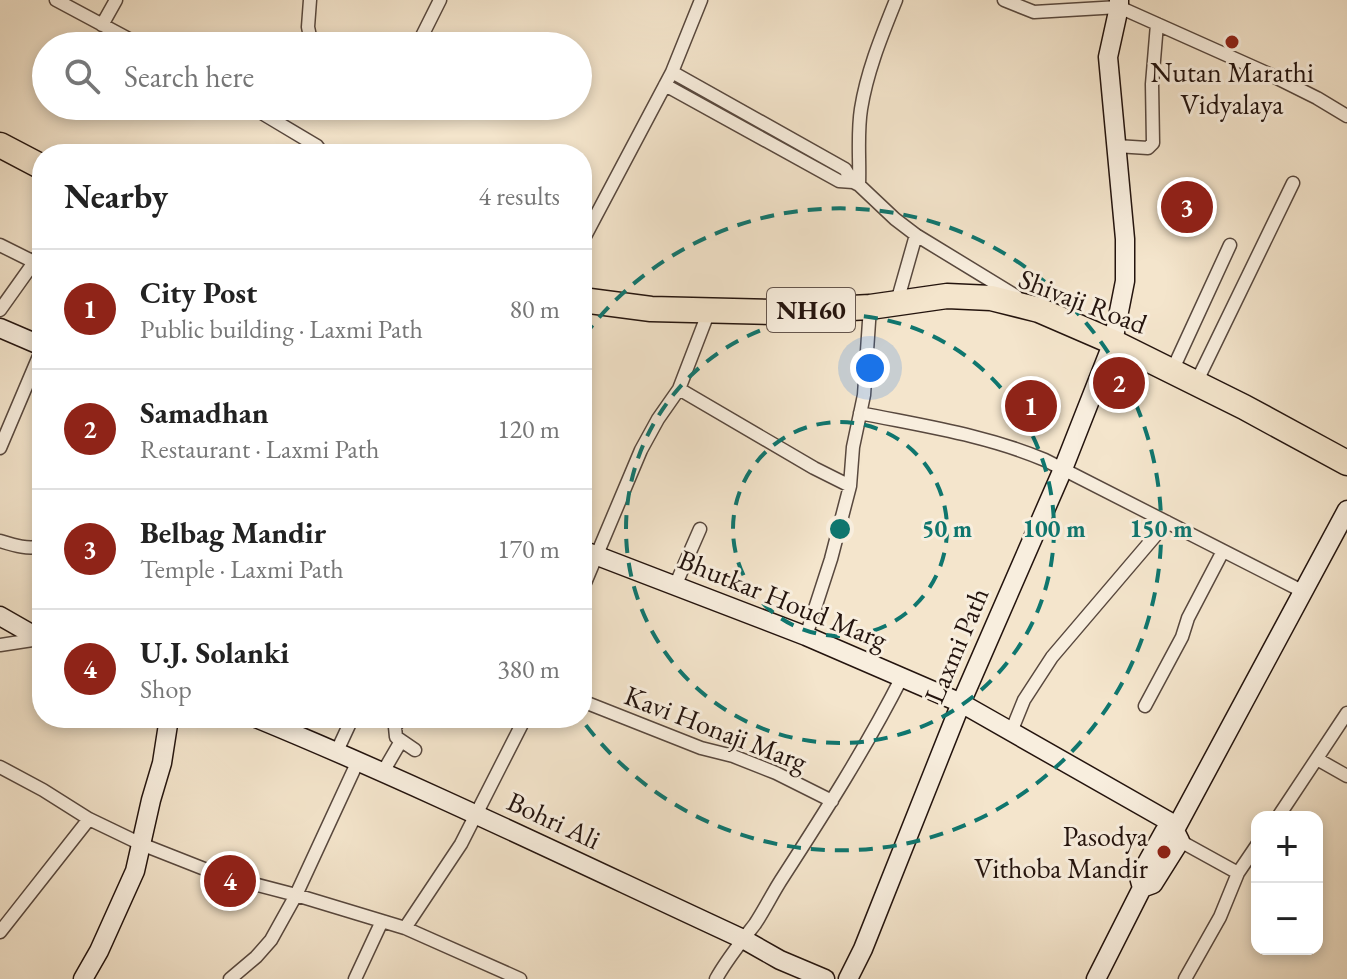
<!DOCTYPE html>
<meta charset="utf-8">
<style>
body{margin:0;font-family:"EB Garamond",serif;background:#f6f6f6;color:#222}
.controls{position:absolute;right:24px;bottom:24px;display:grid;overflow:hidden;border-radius:16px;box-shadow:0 4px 12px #0003}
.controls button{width:72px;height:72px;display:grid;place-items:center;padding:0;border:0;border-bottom:2px solid #e0e0e0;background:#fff;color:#222;font:40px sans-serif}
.you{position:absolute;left:870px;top:368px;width:28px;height:28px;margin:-20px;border:6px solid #fff;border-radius:50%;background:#1a73e8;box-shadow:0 0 0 12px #1a73e833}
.badge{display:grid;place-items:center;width:52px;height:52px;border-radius:50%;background:#8f2418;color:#fff;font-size:26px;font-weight:700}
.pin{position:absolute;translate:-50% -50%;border:4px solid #fff;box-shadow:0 2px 8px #0006}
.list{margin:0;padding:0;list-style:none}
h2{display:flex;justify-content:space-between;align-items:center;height:104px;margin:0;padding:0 32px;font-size:34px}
h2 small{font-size:26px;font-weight:400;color:#767676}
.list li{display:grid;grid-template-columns:52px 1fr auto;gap:24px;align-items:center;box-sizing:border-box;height:120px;padding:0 32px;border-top:2px solid #e0e0e0}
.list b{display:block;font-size:30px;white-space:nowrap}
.list p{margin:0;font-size:26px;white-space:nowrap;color:#767676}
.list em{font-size:26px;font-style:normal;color:#767676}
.icon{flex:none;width:44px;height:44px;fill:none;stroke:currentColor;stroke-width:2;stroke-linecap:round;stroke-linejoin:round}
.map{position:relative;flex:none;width:1347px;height:979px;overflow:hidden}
.search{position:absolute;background:#fff;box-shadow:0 4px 12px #0003;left:32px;top:32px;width:560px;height:88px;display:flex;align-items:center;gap:20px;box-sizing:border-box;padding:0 28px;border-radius:44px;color:#767676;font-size:30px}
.panel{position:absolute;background:#fff;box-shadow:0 4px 12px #0003;left:32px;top:144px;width:560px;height:584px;border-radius:32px}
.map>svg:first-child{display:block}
</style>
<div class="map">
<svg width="1347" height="979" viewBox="0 0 1347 979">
<rect width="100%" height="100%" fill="#f4e5cc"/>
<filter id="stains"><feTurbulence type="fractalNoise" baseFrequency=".0025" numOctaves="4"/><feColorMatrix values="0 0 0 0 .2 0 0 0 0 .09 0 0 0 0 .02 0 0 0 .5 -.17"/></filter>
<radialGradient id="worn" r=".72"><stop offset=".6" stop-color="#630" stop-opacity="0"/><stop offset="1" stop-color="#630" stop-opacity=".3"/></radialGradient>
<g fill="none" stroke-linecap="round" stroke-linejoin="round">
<defs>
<path id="street" d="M 56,0 L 142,46
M 310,0 L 308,27 L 312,46
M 1004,0 L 1034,12 L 1119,7 L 1269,74 L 1317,98 L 1347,116
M 102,25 L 116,0
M 417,46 L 440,0
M 672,72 L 845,169 L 853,182 L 859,185 L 895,219 L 916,235 L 1016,296
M 665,85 L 839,181 L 853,182
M 250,106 L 317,146 L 323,154
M 1116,146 L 1148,148 L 1153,143 L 1152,84 L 1157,24
M 859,185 C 860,160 857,134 861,109 C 867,71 882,35 896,0
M 582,242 L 672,72 L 701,0
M 0,245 L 34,262
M 897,302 L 916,235
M 0,310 L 42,251
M 1172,371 L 1230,245
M 1196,383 L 1293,183
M 679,389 L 814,468 L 850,486
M 860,413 C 923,426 986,435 1045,460 L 1304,592
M 0,448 L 42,349
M 0,541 C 13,545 28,550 42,546
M 675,586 L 700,529
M 582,590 L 641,450 L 658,419 L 679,389 L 709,311
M 806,636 L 831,559 L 850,486 L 853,447 L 864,395 L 870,307
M 0,645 L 39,639 L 42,610
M 582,701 L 701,748 L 733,756 L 776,773 L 832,801
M 1145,706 L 1182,637 L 1188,618 L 1223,551
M 401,718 L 395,727 L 396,737 L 415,750
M 1011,732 L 1024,700 L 1052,657 L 1167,522
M 337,751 L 350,723 L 350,718
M 1317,759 L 1347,776
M 0,767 L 43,790 L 89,819 L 141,844 L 207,870 L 246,882 L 296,895 L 405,928 L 520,979
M 383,772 L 401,741
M 1278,817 L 1347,713
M 1180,841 L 1238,873
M 405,928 L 461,844 L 525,718
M 0,932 L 89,819
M 230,979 L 256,957 L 271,940 L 296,895 L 358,761
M 355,979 L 382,921
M 716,979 C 727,959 741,942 755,924 C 765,909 773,892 783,877 C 825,812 867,746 902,677
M 1185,979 L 1220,917 L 1238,873 L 1257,845"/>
<path id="secondary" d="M 0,328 L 42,346
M 582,550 L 806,636 L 961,703 L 1177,826
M 0,616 L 42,640
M 256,718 C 421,786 581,864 743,939 L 780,960 L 825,979
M 1142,888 L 1153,884 L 1180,841 L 1175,831 L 1177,826 L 1347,510
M 83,979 L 99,951 L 135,871 L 151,800 L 162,763 L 169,718
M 848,979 L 863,949 L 961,703 L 1063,469 L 1113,342 L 1125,281 L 1125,239 L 1108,57 L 1119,7 L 1119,0
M 1096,979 L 1142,888 L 1139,877 L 1164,832 L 1175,831"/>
<path id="highway" d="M 0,145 L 42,167
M 582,300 L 651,309 L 775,312 L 870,307 L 947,296 L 991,298 L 1039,310 L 1113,342 L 1244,407 L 1347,463"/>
</defs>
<use href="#street" stroke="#58483e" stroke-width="15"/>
<use href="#secondary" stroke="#24140e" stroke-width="21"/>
<use href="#highway" stroke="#24140e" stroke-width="27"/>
<use href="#street" stroke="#f8eede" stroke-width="12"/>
<use href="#secondary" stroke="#f8eede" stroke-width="18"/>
<use href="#highway" stroke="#f4e5cc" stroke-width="24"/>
</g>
<g fill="none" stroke="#0f766e" stroke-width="4" stroke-dasharray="14 10">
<circle cx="840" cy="529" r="107"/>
<circle cx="840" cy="529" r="214"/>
<path d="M584 336A321 321 0 1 1 582 720"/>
</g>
<g fill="#8f2418" stroke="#f8eede" stroke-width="3">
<circle cx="1232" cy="42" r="8"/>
<circle cx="1164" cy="852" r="8"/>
</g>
<g text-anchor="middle" stroke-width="6" stroke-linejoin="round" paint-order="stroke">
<rect fill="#f8eede" stroke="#64554c" stroke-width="2" x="767" y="288" width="88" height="44" rx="6"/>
<g font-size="26" font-weight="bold" fill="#24140e">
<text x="811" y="319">NH60</text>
</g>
<g font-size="28" fill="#24140e" stroke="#f8eede">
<text x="1232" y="82">Nutan Marathi<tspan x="1232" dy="32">Vidyalaya</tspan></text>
<text x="1148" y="846" text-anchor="end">Pasodya<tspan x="1148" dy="32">Vithoba Mandir</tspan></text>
</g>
<g font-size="28" fill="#24140e" stroke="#f8eede">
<text transform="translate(1083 301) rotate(21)" y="10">Shivaji Road</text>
<text transform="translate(783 599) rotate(22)" y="10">Bhutkar Houd Marg</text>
<text transform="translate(956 645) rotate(-67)" y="10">Laxmi Path</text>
<text transform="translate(716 728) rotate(21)" y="10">Kavi Honaji Marg</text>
<text transform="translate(554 820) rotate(25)" y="10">Bohri Ali</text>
</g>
</g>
<circle cx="840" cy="529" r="12" fill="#0f766e" stroke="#f8eede" stroke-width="4"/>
<g font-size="24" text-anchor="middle" font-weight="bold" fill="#0f766e" stroke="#f8eede" stroke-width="6" stroke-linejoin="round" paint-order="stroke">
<text x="947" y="537">50 m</text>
<text x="1054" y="537">100 m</text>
<text x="1161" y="537">150 m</text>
</g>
<rect width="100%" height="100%" filter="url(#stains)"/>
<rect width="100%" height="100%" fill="url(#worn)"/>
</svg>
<div class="controls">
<button>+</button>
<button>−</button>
</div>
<div class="you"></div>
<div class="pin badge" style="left:1031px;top:406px">1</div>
<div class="pin badge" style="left:1119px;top:383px">2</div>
<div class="pin badge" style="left:1187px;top:207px">3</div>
<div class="pin badge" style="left:230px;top:881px">4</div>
<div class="search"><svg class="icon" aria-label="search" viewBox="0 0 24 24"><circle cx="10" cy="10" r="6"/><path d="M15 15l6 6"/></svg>Search here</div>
<section class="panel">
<h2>Nearby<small>4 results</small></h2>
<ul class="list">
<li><span class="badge">1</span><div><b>City Post</b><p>Public building · Laxmi Path</p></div><em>80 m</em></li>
<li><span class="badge">2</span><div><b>Samadhan</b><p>Restaurant · Laxmi Path</p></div><em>120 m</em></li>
<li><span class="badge">3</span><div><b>Belbag Mandir</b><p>Temple · Laxmi Path</p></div><em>170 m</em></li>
<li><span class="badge">4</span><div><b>U.J. Solanki</b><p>Shop</p></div><em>380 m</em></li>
</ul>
</section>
</div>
